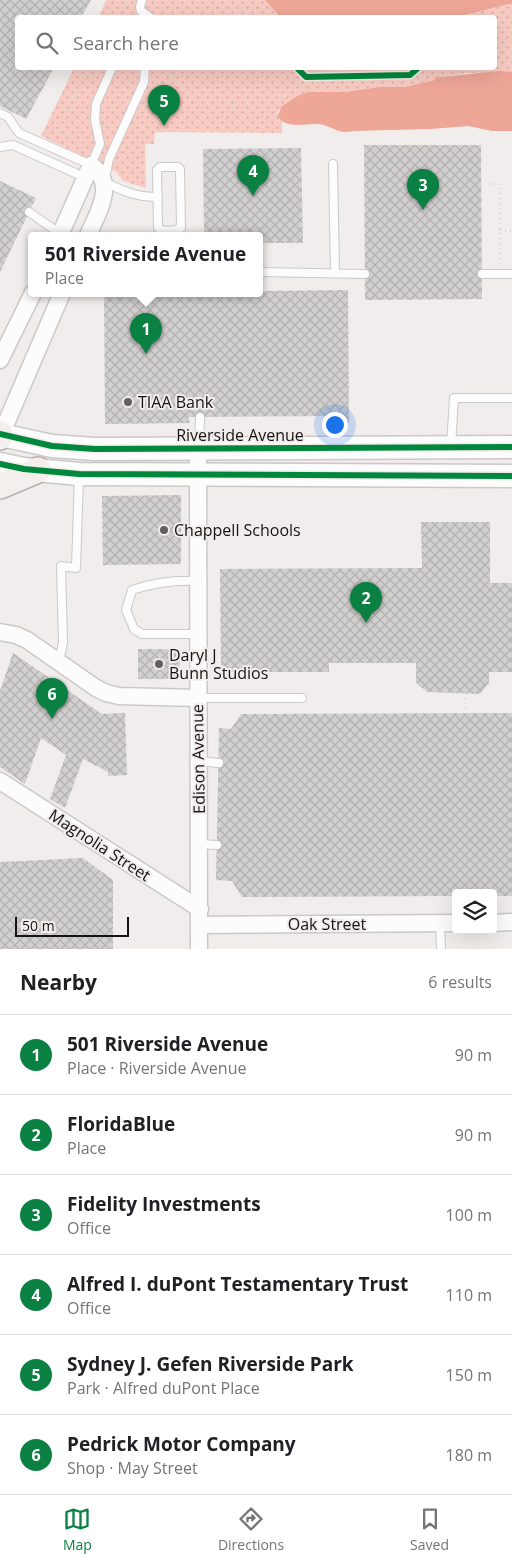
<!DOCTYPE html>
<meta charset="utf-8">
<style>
body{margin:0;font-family:"Open Sans",sans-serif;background:#f6f6f6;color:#202124}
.controls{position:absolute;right:15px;bottom:15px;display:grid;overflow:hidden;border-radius:5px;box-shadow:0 5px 20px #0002}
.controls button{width:45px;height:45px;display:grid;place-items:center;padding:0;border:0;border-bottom:1px solid #e0e0e0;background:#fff;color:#202124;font:25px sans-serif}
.scale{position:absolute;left:15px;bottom:12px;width:114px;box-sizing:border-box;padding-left:5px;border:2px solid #151313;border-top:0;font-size:14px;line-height:18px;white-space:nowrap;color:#151313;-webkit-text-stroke:4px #f2eceb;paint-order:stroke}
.you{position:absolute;left:334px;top:424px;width:18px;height:18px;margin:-12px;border:4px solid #fff;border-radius:50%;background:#1a73e8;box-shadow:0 0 0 8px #1a73e833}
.badge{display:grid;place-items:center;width:32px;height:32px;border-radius:50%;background:#0b8043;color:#fff;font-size:16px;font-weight:700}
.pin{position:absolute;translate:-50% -41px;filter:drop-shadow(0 1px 2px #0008)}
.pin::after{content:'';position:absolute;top:26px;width:18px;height:15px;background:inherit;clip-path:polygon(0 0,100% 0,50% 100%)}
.popup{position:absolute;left:28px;top:232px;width:235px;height:65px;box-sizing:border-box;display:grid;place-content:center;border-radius:5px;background:#fff;filter:drop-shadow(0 1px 4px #0005);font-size:16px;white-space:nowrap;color:#757577}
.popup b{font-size:19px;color:#202124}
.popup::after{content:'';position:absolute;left:50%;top:100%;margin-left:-10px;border:10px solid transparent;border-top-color:#fff}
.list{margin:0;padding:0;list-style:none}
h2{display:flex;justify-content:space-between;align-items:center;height:65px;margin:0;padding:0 20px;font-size:21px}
h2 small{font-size:16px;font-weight:400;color:#757577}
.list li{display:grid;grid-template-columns:32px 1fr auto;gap:15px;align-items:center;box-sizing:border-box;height:80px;padding:0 20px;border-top:1px solid #e0e0e0}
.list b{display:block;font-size:19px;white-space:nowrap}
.list p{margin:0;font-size:16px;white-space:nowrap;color:#757577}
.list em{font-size:16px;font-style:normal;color:#757577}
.icon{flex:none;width:28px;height:28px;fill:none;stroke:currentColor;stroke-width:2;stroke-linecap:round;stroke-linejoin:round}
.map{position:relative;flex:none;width:512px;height:949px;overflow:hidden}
.search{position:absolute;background:#fff;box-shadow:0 5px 20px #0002;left:15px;right:15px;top:15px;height:55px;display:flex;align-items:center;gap:12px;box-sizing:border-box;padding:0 18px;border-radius:5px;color:#757577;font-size:19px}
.sheet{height:545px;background:#fff}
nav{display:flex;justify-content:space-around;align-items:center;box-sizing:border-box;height:70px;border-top:1px solid #e0e0e0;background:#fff;font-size:14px;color:#757577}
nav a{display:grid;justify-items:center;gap:2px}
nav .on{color:#0b8043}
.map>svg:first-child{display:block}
</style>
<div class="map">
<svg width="512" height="949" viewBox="0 0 512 949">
<defs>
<pattern id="green-dots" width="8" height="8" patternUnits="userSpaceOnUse" patternTransform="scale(1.25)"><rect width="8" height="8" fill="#f8cbc2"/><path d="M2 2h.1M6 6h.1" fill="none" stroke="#d4ada6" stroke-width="1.8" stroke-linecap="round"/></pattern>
<pattern id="building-cross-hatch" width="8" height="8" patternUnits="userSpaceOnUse" patternTransform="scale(1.25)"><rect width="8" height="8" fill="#d2cfcf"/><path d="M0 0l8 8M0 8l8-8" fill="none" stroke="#b3b1b1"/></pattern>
</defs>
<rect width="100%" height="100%" fill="#f1edec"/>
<path fill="url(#green-dots)" d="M 106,0 L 265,0 L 281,17 L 98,18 Z
M 508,3 L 512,4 L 512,72 L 467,73 L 441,77 L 435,80 L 405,87 L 380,87 L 345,92 L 308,92 L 297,96 L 281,108 L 278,111 L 280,119 L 282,121 L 282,133 L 155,132 L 154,144 L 145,144 L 146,188 L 123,181 L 116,172 L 41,136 L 74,68 L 494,68 L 494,18 L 457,17 Z"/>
<path fill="#eea697" d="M 265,0 L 512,0 L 512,4 L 508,4 L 457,17 L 281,18 Z
M 499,71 L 512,72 L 512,131 L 492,131 L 468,126 L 431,129 L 353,131 C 339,135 332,126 319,124 C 306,123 285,130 278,116 L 281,107 L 297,96 L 308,92 L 345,92 L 380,87 L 405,87 L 435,80 L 434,78 L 441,77 Z"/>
<path fill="url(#building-cross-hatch)" d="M 0,0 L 91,0 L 81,18 L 18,18 L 18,68 L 54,68 L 26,119 L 0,106 Z
M 364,145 L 481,145 L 482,299 L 365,300 Z
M 301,148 L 303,243 L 260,243 L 260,235 L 204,235 L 203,149 Z
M 0,181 L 36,198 L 0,272 Z
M 348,290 L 349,423 L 337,423 L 337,416 L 188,417 L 190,423 L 105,424 L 104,293 L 260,293 L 260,291 Z
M 181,495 L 181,564 L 103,565 L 102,496 Z
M 421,522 L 490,522 L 490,583 L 512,583 L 512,672 L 489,672 L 489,683 L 480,694 L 427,692 L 416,683 L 416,663 L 329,663 L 329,672 L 221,672 L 220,569 L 422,568 Z
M 138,649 L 179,649 L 180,679 L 138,679 Z
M 13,653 L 102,714 L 125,713 L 127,775 L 108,776 L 108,772 L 83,759 L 65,808 L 50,799 L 66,755 L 41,738 L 25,784 L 0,767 L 0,691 Z
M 512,713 L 512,896 L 493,896 L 493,893 L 456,893 L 456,896 L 242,897 L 232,881 L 216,880 L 219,728 L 231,729 L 241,714 Z
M 83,858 L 113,880 L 113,949 L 0,949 L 0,862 Z"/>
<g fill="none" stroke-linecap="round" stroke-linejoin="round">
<defs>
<path id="service" d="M 142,0 L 140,7 L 141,11 L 151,18
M 0,113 L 8,117 L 19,133 L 91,165 L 100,144 L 95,120 L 96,104 L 112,68
M 0,147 L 13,145 L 86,178
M 333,164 L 335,273
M 160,167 L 178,167 L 180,169 L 181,228 C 176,231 163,232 158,228 L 157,170 Z
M 105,178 L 109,159 L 144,82 L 145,68
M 104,182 C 122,190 137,198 158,197
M 29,212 L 62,235
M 260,272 L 365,274
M 482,274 L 512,274
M 451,446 L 454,398 L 512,398
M 199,448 L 200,417
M 198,634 L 142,634 L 134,629 L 126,610 L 132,590 C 153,583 176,580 198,581
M 57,661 L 61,653 L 63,642 L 61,566 L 76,568 L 79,476
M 198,698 L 302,698
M 198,761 L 219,763
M 199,844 L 217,845
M 440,923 L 441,949"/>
<path id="minor" d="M 60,235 L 91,165 C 117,183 98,213 88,235
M 0,360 L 33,293
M 1,435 L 62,293
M 198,450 L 199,949
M 0,632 L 16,635 L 27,640 L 96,688 L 106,693 L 119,696 L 198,698
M 0,781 L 200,909
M 493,923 L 512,922
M 199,925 L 456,923"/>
<path id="secondary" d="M 1,435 L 52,446 L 95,449 L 512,447
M 0,464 L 24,469 L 79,474 L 512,476"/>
<path id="primary" d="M 0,434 L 0,437
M 0,486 L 38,470"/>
</defs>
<use href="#service" stroke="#cbc8c8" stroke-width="10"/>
<use href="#minor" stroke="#cbc8c8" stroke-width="19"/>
<use href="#secondary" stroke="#cbc8c8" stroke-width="25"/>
<use href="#primary" stroke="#bdafad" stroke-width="28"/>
<path stroke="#d7d5d5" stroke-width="2.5" stroke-dasharray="1 4" stroke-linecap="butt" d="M 127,0 L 128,8
M 230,0 L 247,18
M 167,18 L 175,5 L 181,0
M 494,45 L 512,45
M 168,68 C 174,78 181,87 191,94 C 212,108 247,108 270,100 C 284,96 295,86 306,77
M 297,68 L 306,77 L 410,75 L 418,68
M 86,146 L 86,145 L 58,131 L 89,68
M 489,184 L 500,184 L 500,262
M 500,230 L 512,231
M 465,693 L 466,713"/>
<use href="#service" stroke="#fdfcfc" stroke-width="8"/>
<use href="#minor" stroke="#fdfcfc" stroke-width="16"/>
<use href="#secondary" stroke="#fdfcfc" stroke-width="22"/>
<use href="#primary" stroke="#f4eeec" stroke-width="25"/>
<defs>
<path id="cycleway" d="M 297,68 L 306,77 L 410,75 L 418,68
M 0,434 L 52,446 L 95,449 L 512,447
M 0,464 L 24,469 L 79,474 L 512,476"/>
</defs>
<use href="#cycleway" stroke="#f2eceb" stroke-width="9"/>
<use href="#cycleway" stroke="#00873e" stroke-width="6"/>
</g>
<g fill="#625f5f" stroke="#f2eceb" stroke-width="2">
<circle cx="128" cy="402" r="5"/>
<circle cx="164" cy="530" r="5"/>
<circle cx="159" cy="664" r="5"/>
</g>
<g text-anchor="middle" stroke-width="4" stroke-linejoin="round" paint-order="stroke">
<g font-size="16" fill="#151313" stroke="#f2eceb" text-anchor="start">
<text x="138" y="408">TIAA Bank</text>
<text x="174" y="536">Chappell Schools</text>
<text x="169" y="661">Daryl J<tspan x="169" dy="18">Bunn Studios</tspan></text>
</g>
<g font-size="16" fill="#151313" stroke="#f2eceb">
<text x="240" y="441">Riverside Avenue</text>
<text transform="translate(198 759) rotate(-91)" y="6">Edison Avenue</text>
<text transform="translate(100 845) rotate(33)" y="6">Magnolia Street</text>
<text x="327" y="930">Oak Street</text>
</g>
</g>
</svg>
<div class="controls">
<button><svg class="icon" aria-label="layers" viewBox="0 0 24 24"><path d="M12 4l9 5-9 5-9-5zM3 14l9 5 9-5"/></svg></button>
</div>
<div class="scale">50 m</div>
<div class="you"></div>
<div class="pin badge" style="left:146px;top:354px">1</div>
<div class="popup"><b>501 Riverside Avenue</b>Place</div>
<div class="pin badge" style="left:366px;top:623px">2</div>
<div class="pin badge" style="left:423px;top:210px">3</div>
<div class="pin badge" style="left:253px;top:196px">4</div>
<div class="pin badge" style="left:164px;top:126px">5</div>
<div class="pin badge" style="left:52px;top:719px">6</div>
<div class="search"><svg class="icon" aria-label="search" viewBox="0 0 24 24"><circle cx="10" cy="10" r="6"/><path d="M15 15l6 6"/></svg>Search here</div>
</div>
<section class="sheet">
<h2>Nearby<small>6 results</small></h2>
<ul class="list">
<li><span class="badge">1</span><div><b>501 Riverside Avenue</b><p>Place · Riverside Avenue</p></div><em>90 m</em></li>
<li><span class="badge">2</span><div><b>FloridaBlue</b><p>Place</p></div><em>90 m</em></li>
<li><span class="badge">3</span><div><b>Fidelity Investments</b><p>Office</p></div><em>100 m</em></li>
<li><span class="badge">4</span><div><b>Alfred I. duPont Testamentary Trust</b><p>Office</p></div><em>110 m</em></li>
<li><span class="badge">5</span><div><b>Sydney J. Gefen Riverside Park</b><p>Park · Alfred duPont Place</p></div><em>150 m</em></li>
<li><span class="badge">6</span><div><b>Pedrick Motor Company</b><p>Shop · May Street</p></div><em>180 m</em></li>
</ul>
</section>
<nav>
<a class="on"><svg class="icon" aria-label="map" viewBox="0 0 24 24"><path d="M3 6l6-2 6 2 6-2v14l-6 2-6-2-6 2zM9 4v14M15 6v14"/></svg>Map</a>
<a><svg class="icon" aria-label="directions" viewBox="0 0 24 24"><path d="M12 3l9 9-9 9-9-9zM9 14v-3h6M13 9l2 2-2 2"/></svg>Directions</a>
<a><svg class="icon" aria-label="saved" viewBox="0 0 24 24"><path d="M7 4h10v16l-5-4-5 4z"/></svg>Saved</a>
</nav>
